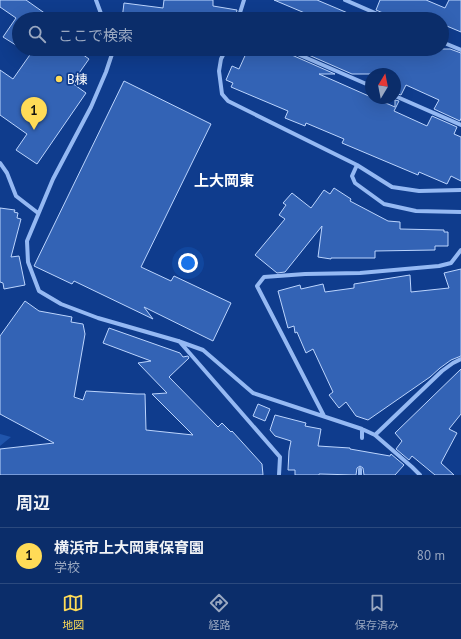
<!DOCTYPE html>
<html lang="ja">
<meta charset="utf-8">
<style>
body{margin:0;font-family:"PT Sans","Noto Sans JP",sans-serif;background:#193972;color:#f1f3f6}
.compass{position:absolute;left:365px;top:68px;width:36px;height:36px;border-radius:50%;background:#0b2d6a;box-shadow:0 4px 16px #0002;rotate:10deg}
.you{position:absolute;left:188px;top:263px;width:14px;height:14px;margin:-10px;border:3px solid #fff;border-radius:50%;background:#1a73e8;box-shadow:0 0 0 6px #1a73e833}
.badge{display:grid;place-items:center;width:26px;height:26px;border-radius:50%;background:#ffdb57;color:#111;font-size:13px;font-weight:700}
.pin{position:absolute;translate:-50% -33px;filter:drop-shadow(0 1px 2px #0008)}
.pin::after{content:'';position:absolute;top:21px;width:14px;height:12px;background:inherit;clip-path:polygon(0 0,100% 0,50% 100%)}
.list{margin:0;padding:0;list-style:none}
h2{display:flex;justify-content:space-between;align-items:center;height:52px;margin:0;padding:0 16px;font-size:17px}
h2 small{font-size:13px;font-weight:400;color:#9aa8c1}
.list li{display:grid;grid-template-columns:26px 1fr auto;gap:12px;align-items:center;box-sizing:border-box;height:56px;padding:0 16px;border-top:1px solid #2b497e}
.list b{display:block;font-size:15px;white-space:nowrap}
.list p{margin:0;font-size:13px;white-space:nowrap;color:#9aa8c1}
.list em{font-size:13px;font-style:normal;color:#9aa8c1}
.icon{flex:none;width:22px;height:22px;fill:none;stroke:currentColor;stroke-width:2;stroke-linecap:round;stroke-linejoin:round}
.map{position:relative;flex:none;width:461px;height:475px;overflow:hidden}
.search{position:absolute;background:#0b2d6a;box-shadow:0 4px 16px #0002;left:12px;right:12px;top:12px;height:44px;display:flex;align-items:center;gap:10px;box-sizing:border-box;padding:0 14px;border-radius:22px;color:#9aa8c1;font-size:15px}
.sheet{height:108px;background:#0b2d6a}
nav{display:flex;justify-content:space-around;align-items:center;box-sizing:border-box;height:56px;border-top:1px solid #2b497e;background:#0b2d6a;font-size:11px;color:#9aa8c1}
nav a{display:grid;justify-items:center;gap:2px}
nav .on{color:#ffdb57}
.map>svg:first-child{display:block}
</style>
<div class="map">
<svg width="461" height="475" viewBox="0 0 461 475">
<rect width="100%" height="100%" fill="#0f3c8d"/>
<path fill="#2055ac" d="M 0,434 L 11,437 L 0,446 Z"/>
<path fill="#3363b5" stroke="#bcd5fe" d="M 0,0 L 26,0 L 53,19 L 19,19 L 19,47 L 3,37 L 16,18 L 0,7 Z
M 164,0 L 213,0 L 213,6 L 237,10 L 235,19 L 122,19 L 124,3 L 163,8 Z
M 274,0 L 317,0 L 362,19 L 319,19 Z
M 380,0 L 426,0 L 445,8 L 449,0 L 461,0 L 461,32 L 442,24 L 442,19 L 392,19 L 390,16 L 376,10 Z
M 34,49 L 75,49 L 89,59 L 72,83 L 86,93 L 37,164 L 16,150 L 27,134 L 0,115 L 0,70 L 13,79 Z
M 248,49 L 283,49 L 285,52 L 335,74 L 319,74 L 371,97 L 371,98 L 374,98 L 395,107 L 395,100 L 399,101 L 394,111 L 427,126 L 432,116 L 457,127 L 454,134 L 461,137 L 461,181 L 451,176 L 447,184 L 419,172 L 418,175 L 342,143 L 344,139 L 306,123 L 305,126 L 285,118 L 288,111 L 231,87 L 233,83 L 226,80 L 232,66 L 239,69 Z
M 295,49 L 450,49 L 461,53 L 461,118 L 460,121 L 434,109 L 439,100 L 406,85 L 401,95 L 395,93 L 395,74 L 352,74 Z
M 124,81 L 211,124 L 141,267 L 171,281 L 174,276 L 231,303 L 213,341 L 144,307 L 153,319 L 74,281 L 72,284 L 34,266 Z
M 334,188 L 351,199 L 350,201 L 388,221 L 400,222 L 400,229 L 444,230 L 444,232 L 448,232 L 448,246 L 435,246 L 435,250 L 375,251 L 375,258 L 331,258 L 331,259 L 318,257 L 322,226 L 285,272 L 277,273 L 255,255 L 285,219 L 279,215 L 286,205 L 283,203 L 292,193 L 311,208 L 324,190 L 330,194 Z
M 0,208 L 15,210 L 14,212 L 18,213 L 17,218 L 21,219 L 11,257 L 19,256 L 25,285 L 4,289 L 3,283 L 0,282 Z
M 461,269 L 461,356 L 451,360 L 440,368 L 430,377 L 368,420 L 356,416 L 346,402 L 339,408 L 329,395 L 333,392 L 313,349 L 306,353 L 297,332 L 295,333 L 294,326 L 288,328 L 278,291 L 300,285 L 301,289 L 323,284 L 325,292 L 354,288 L 354,284 L 410,275 L 411,292 L 449,288 L 444,273 Z
M 25,301 L 39,311 L 72,317 L 71,322 L 83,324 L 85,334 L 74,397 L 83,400 L 86,391 L 137,394 L 145,394 L 146,430 L 193,435 L 152,394 L 167,393 L 138,363 L 151,361 L 103,343 L 109,328 L 180,353 L 183,357 L 188,356 L 189,358 L 169,377 L 218,427 L 222,423 L 231,432 L 232,431 L 262,464 L 263,475 L 0,475 L 0,449 L 54,443 L 0,414 L 0,336 Z
M 461,369 L 461,414 L 449,429 L 457,433 L 441,463 L 454,475 L 435,475 L 412,456 L 409,460 L 396,449 L 402,441 L 395,433 Z
M 258,404 L 270,409 L 265,421 L 253,416 Z
M 275,415 L 306,423 L 305,426 L 321,429 L 318,446 L 350,448 L 350,449 L 390,456 L 391,454 L 404,465 L 395,475 L 364,475 L 363,468 L 360,466 L 357,468 L 356,475 L 319,474 L 319,475 L 295,475 L 295,470 L 288,470 L 289,451 L 291,441 L 275,436 L 270,430 Z"/>
<g fill="none" stroke-linecap="round" stroke-linejoin="round">
<path stroke="#95b9f3" stroke-width="4" d="M 96,0 L 103,19
M 345,0 L 389,19
M 238,19 L 244,0
M 442,42 L 461,50
M 112,49 L 113,51 L 106,72 L 91,107 L 53,179 L 27,241 L 28,262 L 39,291 L 61,304 L 98,318 L 178,341 L 203,350 L 253,393 L 362,429 L 375,435 L 412,467 L 420,475
M 226,49 L 221,59 L 219,71 L 222,94 L 228,101 L 357,165 L 392,187 L 419,191 L 461,190
M 286,49 L 371,86
M 395,96 L 461,125
M 0,163 L 7,173 L 16,196 L 38,213
M 357,165 L 352,176 L 355,183 L 384,204 L 416,211 L 461,212
M 179,341 L 280,457 L 279,475
M 324,416 L 257,286 L 264,277 L 305,274 L 360,273 L 439,266 L 451,263 L 461,250
M 375,435 L 442,371 L 453,363 L 461,359
M 362,438 L 362,429
M 360,475 L 360,469"/>
</g>
<circle fill="#ffdb57" stroke="#0f3c8d" stroke-width="1.5" cx="59" cy="79" r="4"/>
<g text-anchor="middle" stroke-width="3.5" stroke-linejoin="round" paint-order="stroke">
<g font-size="13" fill="#fff" stroke="#0f3c8d" text-anchor="start">
<text x="67" y="84">B棟</text>
</g>
<g font-size="15" font-weight="bold" fill="#fff" stroke="#0f3c8d">
<text x="224" y="186">上大岡東</text>
</g>
</g>
</svg>
<svg class="compass" viewBox="-18 -18 36 36"><path d="M0-13l5 13h-10z" fill="#e53935"/><path d="M0 13l5-13h-10z" fill="#9aa8c1"/></svg>
<div class="you"></div>
<div class="pin badge" style="left:34px;top:130px">1</div>
<div class="search"><svg class="icon" aria-label="search" viewBox="0 0 24 24"><circle cx="10" cy="10" r="6"/><path d="M15 15l6 6"/></svg>ここで検索</div>
</div>
<section class="sheet">
<h2>周辺<small></small></h2>
<ul class="list">
<li><span class="badge">1</span><div><b>横浜市上大岡東保育園</b><p>学校</p></div><em>80 m</em></li>
</ul>
</section>
<nav>
<a class="on"><svg class="icon" aria-label="map" viewBox="0 0 24 24"><path d="M3 6l6-2 6 2 6-2v14l-6 2-6-2-6 2zM9 4v14M15 6v14"/></svg>地図</a>
<a><svg class="icon" aria-label="directions" viewBox="0 0 24 24"><path d="M12 3l9 9-9 9-9-9zM9 14v-3h6M13 9l2 2-2 2"/></svg>経路</a>
<a><svg class="icon" aria-label="saved" viewBox="0 0 24 24"><path d="M7 4h10v16l-5-4-5 4z"/></svg>保存済み</a>
</nav>
